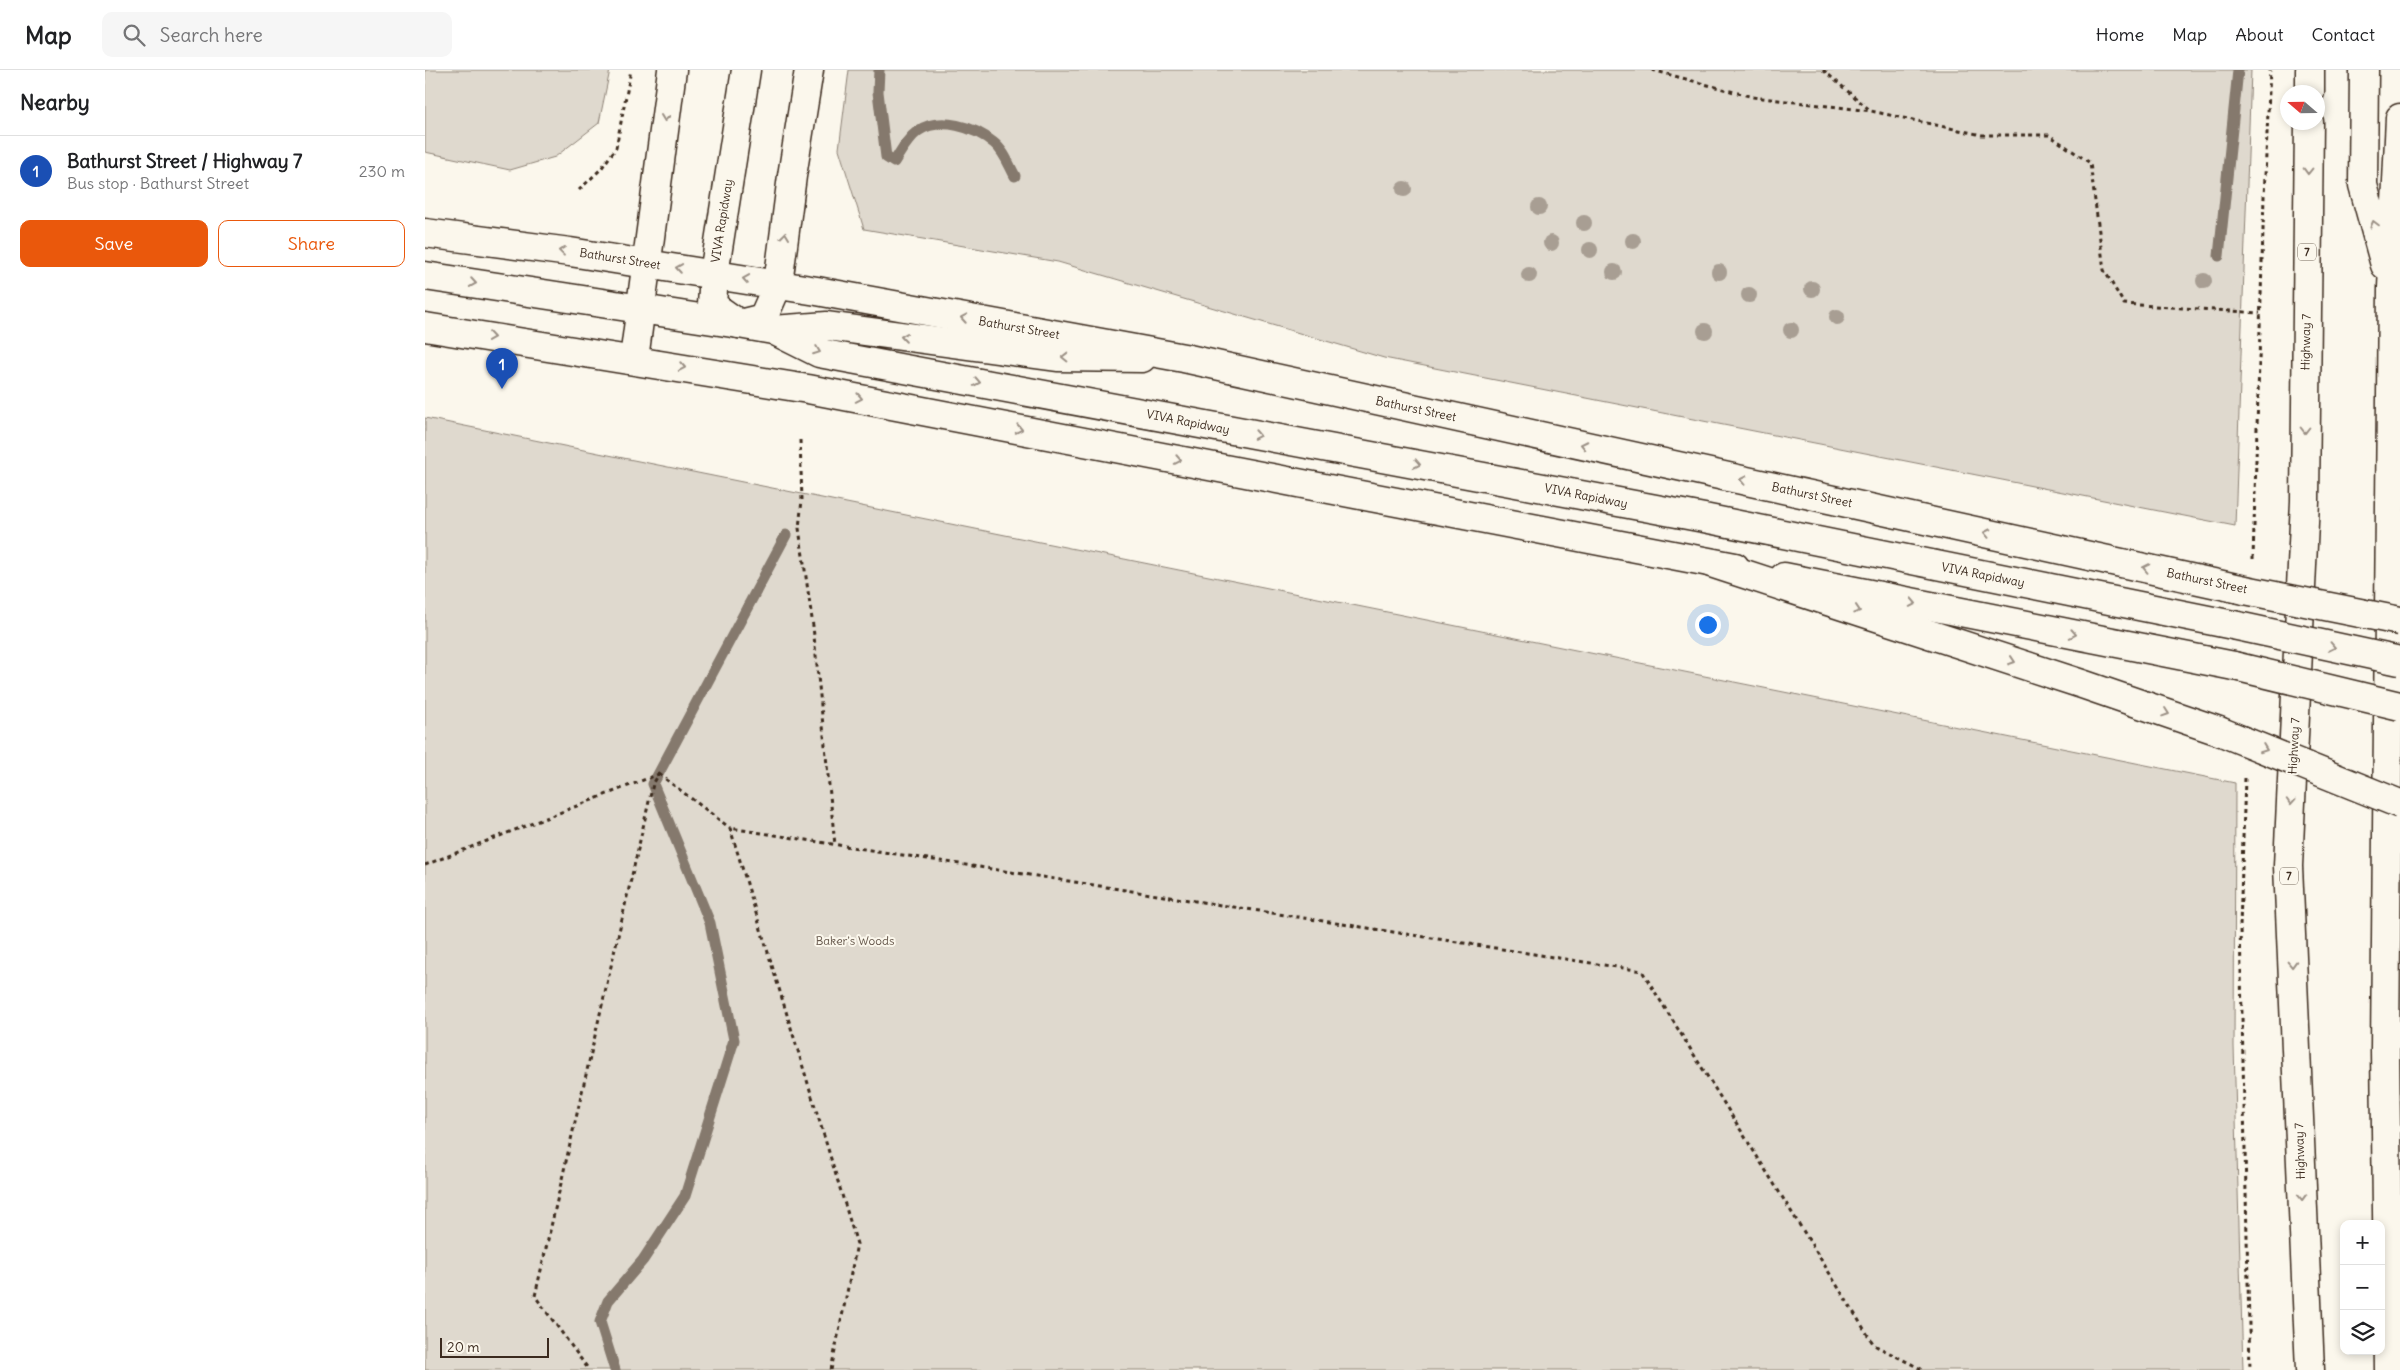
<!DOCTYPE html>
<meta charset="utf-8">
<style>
body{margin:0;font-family:Delius,sans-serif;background:#f6f6f6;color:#202124}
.controls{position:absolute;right:15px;bottom:15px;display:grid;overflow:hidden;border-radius:10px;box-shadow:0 2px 8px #0003}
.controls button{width:45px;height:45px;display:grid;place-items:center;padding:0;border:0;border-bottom:1px solid #e0e0e0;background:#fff;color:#202124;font:25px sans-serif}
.compass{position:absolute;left:1855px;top:15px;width:45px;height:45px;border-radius:50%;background:#fff;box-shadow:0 2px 8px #0003;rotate:290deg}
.scale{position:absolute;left:15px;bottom:12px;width:109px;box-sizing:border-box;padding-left:5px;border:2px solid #3b2a1e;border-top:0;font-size:14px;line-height:18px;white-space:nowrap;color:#3b2a1e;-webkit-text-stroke:4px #fbf7ec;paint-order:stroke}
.you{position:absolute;left:1282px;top:554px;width:18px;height:18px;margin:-12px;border:4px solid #fff;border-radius:50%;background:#1a73e8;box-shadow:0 0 0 8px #1a73e833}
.badge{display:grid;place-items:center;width:32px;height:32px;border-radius:50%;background:#ea580c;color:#fff;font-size:16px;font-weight:700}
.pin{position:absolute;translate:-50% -41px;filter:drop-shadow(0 1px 2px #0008)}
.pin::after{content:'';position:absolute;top:26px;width:18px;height:15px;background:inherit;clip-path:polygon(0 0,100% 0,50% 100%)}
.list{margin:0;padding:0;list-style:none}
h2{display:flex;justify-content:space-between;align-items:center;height:65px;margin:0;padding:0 20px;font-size:21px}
h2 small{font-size:16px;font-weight:400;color:#757577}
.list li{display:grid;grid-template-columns:32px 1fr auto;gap:15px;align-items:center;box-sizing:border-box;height:70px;padding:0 20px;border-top:1px solid #e0e0e0}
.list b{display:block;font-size:19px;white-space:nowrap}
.list p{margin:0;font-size:16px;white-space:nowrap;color:#757577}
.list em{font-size:16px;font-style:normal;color:#757577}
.actions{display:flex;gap:10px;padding:15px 20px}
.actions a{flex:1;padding:11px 0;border:1px solid #ea580c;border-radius:10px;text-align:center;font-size:18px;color:#ea580c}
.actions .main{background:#ea580c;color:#fff}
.icon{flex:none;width:28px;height:28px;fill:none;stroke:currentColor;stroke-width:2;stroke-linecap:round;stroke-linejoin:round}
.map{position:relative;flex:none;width:1975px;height:1300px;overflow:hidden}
header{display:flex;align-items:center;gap:30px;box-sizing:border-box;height:70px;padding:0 25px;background:#fff;border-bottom:1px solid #e0e0e0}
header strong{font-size:24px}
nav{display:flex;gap:28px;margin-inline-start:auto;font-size:18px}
.search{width:350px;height:45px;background:#f6f6f6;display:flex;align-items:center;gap:12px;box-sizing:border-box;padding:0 18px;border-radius:10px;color:#757577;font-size:19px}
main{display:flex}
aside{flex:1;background:#fff}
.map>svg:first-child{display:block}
</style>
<header>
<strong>Map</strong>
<div class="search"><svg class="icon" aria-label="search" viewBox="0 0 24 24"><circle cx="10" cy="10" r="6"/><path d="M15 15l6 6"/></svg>Search here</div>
<nav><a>Home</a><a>Map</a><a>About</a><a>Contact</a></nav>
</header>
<main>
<aside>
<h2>Nearby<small></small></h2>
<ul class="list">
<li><span class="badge" style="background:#1a4fb4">1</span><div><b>Bathurst Street / Highway 7</b><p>Bus stop · Bathurst Street</p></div><em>230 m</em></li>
</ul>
<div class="actions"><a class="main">Save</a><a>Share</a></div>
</aside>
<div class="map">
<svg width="1975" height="1300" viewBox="0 0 1975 1300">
<rect width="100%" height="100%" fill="#fbf7ec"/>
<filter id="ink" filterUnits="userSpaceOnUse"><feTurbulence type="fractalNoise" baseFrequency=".02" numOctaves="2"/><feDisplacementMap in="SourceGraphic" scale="10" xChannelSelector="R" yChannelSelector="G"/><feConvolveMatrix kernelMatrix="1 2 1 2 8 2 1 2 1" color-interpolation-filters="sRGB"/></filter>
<g filter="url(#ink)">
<path fill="#dfd9ce" stroke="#8d8276" d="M 0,0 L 185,0 L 174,53 L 130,87 L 85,100 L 0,82 Z
M 424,0 L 1826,0 L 1810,456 L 959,288 L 633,192 L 439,159 L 414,79 Z
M 0,348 L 1810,713 L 1809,976 L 1818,1300 L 0,1300 Z"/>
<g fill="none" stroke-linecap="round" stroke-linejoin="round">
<path stroke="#85796d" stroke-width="11" d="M 454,0 L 453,22 L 461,87 L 469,92 C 476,81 482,69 493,61 C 515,46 550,57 569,73 C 579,81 584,95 590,106
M 1794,186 L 1813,0
M 190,1300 L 175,1252 L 183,1231 L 218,1190 L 260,1126 L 309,970 L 285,853 L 228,714 L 361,465"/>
<defs>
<path id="minor" d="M 321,0 L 289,204 L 287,235 L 314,254 L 348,260 L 402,256 L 632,287 L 717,288
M 348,260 L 394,283 L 1279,448 L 1808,555"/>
<path id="major" d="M 1939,0 L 1938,115 L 1960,195
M 1885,22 L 1885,0
M 1884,52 L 1880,431 L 1863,796 L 1885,1300
M 0,163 L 145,182 L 392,221 L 759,288 L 1820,520
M 0,206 L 314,254 L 338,248 L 353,214 L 367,106 L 384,0
M 0,257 L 383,319 L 1310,497
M 209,289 L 247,0
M 1359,507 L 1809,596
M 1964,1300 L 1960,979 L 1967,218 L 1975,48"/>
<path id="highway" d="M 1286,493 L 1657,614 L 1794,661"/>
</defs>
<use href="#minor" stroke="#3b2a1e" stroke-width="31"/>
<use href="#major" stroke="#3b2a1e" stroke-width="31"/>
<use href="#highway" stroke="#3b2a1e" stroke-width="31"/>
<path stroke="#3b2a1e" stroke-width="3" stroke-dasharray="4 4" stroke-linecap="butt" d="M 1227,0 L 1328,27 L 1446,41 L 1557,65 L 1624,65 L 1665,93 L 1679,200 L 1699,234 L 1835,243
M 1398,0 L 1446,41
M 154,120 L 176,99 L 191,78 L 206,0
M 375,370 L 377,430 L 374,458 L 388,556 L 410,775
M 1828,489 L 1839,127 L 1845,0
M 234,704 L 305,758
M 1820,708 L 1815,857 L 1825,1300
M 0,795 L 234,704 L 228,714 L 110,1226 L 164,1300
M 406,1300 L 432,1174 L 305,758 L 1217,901 L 1449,1275 L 1498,1300"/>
<use href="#minor" stroke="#fbf7ec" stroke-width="28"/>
<use href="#major" stroke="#fbf7ec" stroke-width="28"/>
<use href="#highway" stroke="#fbf7ec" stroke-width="28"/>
<defs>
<path id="minor-bridge" d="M 1808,555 L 1975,591"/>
<path id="major-bridge" d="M 1820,520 L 1975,551
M 1809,596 L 1975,636"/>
<path id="highway-bridge" d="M 1794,661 L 1975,734"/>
</defs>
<use href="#minor-bridge" stroke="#3b2a1e" stroke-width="31" stroke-linecap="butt"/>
<use href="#major-bridge" stroke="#3b2a1e" stroke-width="31" stroke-linecap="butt"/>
<use href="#highway-bridge" stroke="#3b2a1e" stroke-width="31" stroke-linecap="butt"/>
<use href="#minor-bridge" stroke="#fbf7ec" stroke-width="28"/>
<use href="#major-bridge" stroke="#fbf7ec" stroke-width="28"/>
<use href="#highway-bridge" stroke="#fbf7ec" stroke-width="28"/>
</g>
<g fill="#a89e93">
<circle cx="979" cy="119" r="8"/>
<circle cx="1114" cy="137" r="8"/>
<circle cx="1159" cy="153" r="8"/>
<circle cx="1208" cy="171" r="8"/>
<circle cx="1126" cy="173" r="8"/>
<circle cx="1165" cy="180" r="8"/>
<circle cx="1189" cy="202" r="8"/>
<circle cx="1294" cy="202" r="8"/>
<circle cx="1104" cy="205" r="8"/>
<circle cx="1779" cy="211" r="8"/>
<circle cx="1387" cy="219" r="8"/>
<circle cx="1324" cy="225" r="8"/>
<circle cx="1412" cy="247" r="8"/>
<circle cx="1366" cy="260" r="8"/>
<circle cx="1280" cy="261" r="8"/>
</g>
<defs><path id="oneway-chevron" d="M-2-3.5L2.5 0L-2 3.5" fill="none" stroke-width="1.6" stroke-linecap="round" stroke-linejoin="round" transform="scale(1.25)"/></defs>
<g stroke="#9b9085">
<use href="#oneway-chevron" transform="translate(240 48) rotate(97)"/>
<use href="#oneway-chevron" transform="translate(1883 101) rotate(91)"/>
<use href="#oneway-chevron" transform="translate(1949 154) rotate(-105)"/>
<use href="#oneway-chevron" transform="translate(360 166) rotate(-83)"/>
<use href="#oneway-chevron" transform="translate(137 181) rotate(-173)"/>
<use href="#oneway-chevron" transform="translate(254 198) rotate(-171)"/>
<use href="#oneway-chevron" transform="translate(321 209) rotate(-171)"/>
<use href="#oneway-chevron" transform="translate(48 213) rotate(9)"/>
<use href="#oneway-chevron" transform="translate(539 248) rotate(-170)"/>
<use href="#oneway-chevron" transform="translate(66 267) rotate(8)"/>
<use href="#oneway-chevron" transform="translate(479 267) rotate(-172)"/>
<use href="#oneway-chevron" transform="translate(392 281) rotate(21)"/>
<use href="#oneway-chevron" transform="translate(640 287) rotate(-179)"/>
<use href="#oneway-chevron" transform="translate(257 297) rotate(10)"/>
<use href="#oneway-chevron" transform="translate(552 312) rotate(11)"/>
<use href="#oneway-chevron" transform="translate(434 328) rotate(11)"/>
<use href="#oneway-chevron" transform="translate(594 359) rotate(11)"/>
<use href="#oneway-chevron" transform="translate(1880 360) rotate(90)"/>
<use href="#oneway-chevron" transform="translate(832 365) rotate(11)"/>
<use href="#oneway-chevron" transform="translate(1159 375) rotate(-168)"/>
<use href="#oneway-chevron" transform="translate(753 390) rotate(11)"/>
<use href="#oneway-chevron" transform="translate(992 394) rotate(11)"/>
<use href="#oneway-chevron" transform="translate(1318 410) rotate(-168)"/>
<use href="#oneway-chevron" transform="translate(1562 463) rotate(-168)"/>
<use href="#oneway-chevron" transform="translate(1721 498) rotate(-168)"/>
<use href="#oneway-chevron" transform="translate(1488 533) rotate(11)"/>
<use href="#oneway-chevron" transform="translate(1432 540) rotate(18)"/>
<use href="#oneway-chevron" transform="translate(1648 564) rotate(11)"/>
<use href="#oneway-chevron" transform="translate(1907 577) rotate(12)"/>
<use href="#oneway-chevron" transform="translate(1587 591) rotate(18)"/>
<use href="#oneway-chevron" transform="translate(1741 643) rotate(19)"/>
<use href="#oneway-chevron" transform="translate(1839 679) rotate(21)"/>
<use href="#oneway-chevron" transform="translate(1866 732) rotate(93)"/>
<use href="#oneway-chevron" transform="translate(1867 894) rotate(88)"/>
<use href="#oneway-chevron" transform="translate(1877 1127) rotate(88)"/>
</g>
</g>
<g text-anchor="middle" stroke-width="4" stroke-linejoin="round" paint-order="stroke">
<g fill="#fbf7ec" stroke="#75685c" stroke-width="1">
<rect x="1873" y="173.5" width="18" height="17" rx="4"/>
<rect x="1855" y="797.5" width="18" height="17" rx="4"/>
</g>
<g font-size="11" font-weight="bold" fill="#3b2a1e">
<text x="1882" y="186">7</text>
<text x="1864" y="810">7</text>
</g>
<g font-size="12" fill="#3b2a1e" stroke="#fbf7ec">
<text transform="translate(297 151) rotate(-81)" y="4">VIVA Rapidway</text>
<text transform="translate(195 189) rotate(9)" y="4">Bathurst Street</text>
<text transform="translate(594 258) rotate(10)" y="4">Bathurst Street</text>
<text transform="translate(1881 272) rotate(-89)" y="4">Highway 7</text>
<text transform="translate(991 339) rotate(12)" y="4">Bathurst Street</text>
<text transform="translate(763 352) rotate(11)" y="4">VIVA Rapidway</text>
<text transform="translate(1387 425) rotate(12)" y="4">Bathurst Street</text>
<text transform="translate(1161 426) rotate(11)" y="4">VIVA Rapidway</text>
<text transform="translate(1558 505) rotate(11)" y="4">VIVA Rapidway</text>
<text transform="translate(1782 511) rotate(12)" y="4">Bathurst Street</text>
<text transform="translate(1869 676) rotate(-87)" y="4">Highway 7</text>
<text transform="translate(1875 1081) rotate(-92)" y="4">Highway 7</text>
</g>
<g font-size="12" fill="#64564a" stroke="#fbf7ec">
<text x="430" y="875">Baker's Woods</text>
</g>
</g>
</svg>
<div class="controls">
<button>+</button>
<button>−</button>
<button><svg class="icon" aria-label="layers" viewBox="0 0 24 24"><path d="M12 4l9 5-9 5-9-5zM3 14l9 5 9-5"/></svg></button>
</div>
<svg class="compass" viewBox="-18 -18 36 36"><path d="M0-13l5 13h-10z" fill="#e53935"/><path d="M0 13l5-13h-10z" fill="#757577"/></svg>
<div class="scale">20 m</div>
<div class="you"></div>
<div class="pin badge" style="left:77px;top:319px;background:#1a4fb4">1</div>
</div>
</main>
